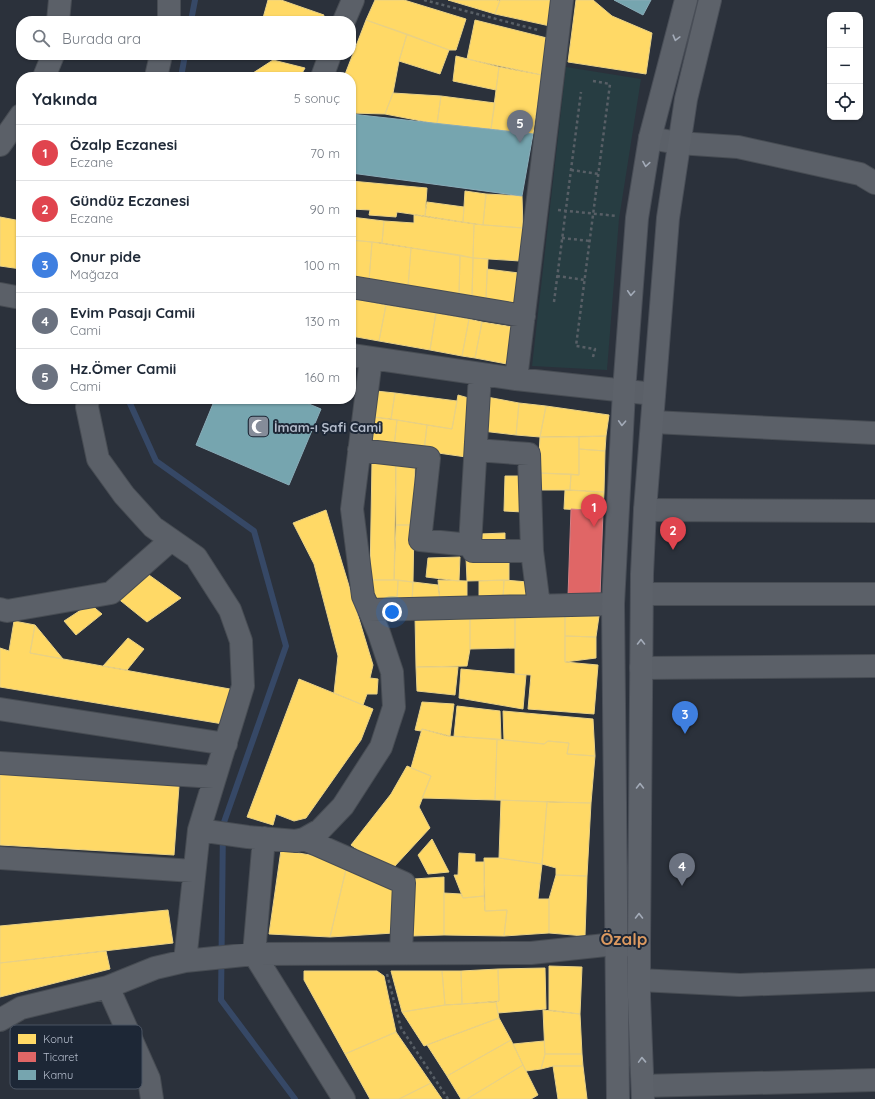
<!DOCTYPE html>
<html lang="tr">
<meta charset="utf-8">
<style>
body{margin:0;font-family:Quicksand,sans-serif;background:#f2f2f3;color:#1f2937}
.controls{position:absolute;right:12px;top:12px;display:grid;overflow:hidden;border-radius:8px;box-shadow:0 1px 3px #0004}
.controls button{width:36px;height:36px;display:grid;place-items:center;padding:0;border:0;border-bottom:1px solid #e0e1e3;background:#fff;color:#1f2937;font:20px sans-serif}
.you{position:absolute;left:392px;top:612px;width:14px;height:14px;margin:-10px;border:3px solid #fff;border-radius:50%;background:#1a73e8;box-shadow:0 0 0 6px #1a73e833}
.badge{display:grid;place-items:center;width:26px;height:26px;border-radius:50%;background:#858c99;color:#fff;font-size:13px;font-weight:700}
.pin{position:absolute;translate:-50% -33px;filter:drop-shadow(0 1px 2px #0008)}
.pin::after{content:'';position:absolute;top:21px;width:14px;height:12px;background:inherit;clip-path:polygon(0 0,100% 0,50% 100%)}
.list{margin:0;padding:0;list-style:none}
h2{display:flex;justify-content:space-between;align-items:center;height:52px;margin:0;padding:0 16px;font-size:17px}
h2 small{font-size:13px;font-weight:400;color:#747a83}
.list li{display:grid;grid-template-columns:26px 1fr auto;gap:12px;align-items:center;box-sizing:border-box;height:56px;padding:0 16px;border-top:1px solid #e0e1e3}
.list b{display:block;font-size:15px;white-space:nowrap}
.list p{margin:0;font-size:13px;white-space:nowrap;color:#747a83}
.list em{font-size:13px;font-style:normal;color:#747a83}
.icon{flex:none;width:22px;height:22px;fill:none;stroke:currentColor;stroke-width:2;stroke-linecap:round;stroke-linejoin:round}
.map{position:relative;flex:none;width:875px;height:1099px;overflow:hidden}
.search{position:absolute;background:#fff;box-shadow:0 1px 3px #0004;left:16px;top:16px;width:340px;height:44px;display:flex;align-items:center;gap:10px;box-sizing:border-box;padding:0 14px;border-radius:16px;color:#747a83;font-size:15px}
.panel{position:absolute;background:#fff;box-shadow:0 1px 3px #0004;left:16px;top:72px;width:340px;height:332px;border-radius:16px}
.map>svg:first-child{display:block}
</style>
<div class="map">
<svg width="875" height="1099" viewBox="0 0 875 1099">
<rect width="100%" height="100%" fill="#2b313b"/>
<path fill="#273d42" d="M 566,67 L 641,79 L 619,219 L 607,370 L 532,366 Z"/>
<path fill="#ffd966" stroke="#e9d185" d="M 268,0 L 281,0 L 324,15 L 322,21 L 272,21 L 263,18 Z
M 375,0 L 404,0 L 466,19 L 456,50 L 449,50 L 366,20 Z
M 448,0 L 497,0 L 500,1 L 495,14 Z
M 500,0 L 553,0 L 550,26 L 495,14 Z
M 576,0 L 593,0 L 612,16 L 652,33 L 646,74 L 568,62 Z
M 366,20 L 407,34 L 399,61 L 393,93 L 385,114 L 351,113 L 351,77 L 344,77 Z
M 475,20 L 547,38 L 542,75 L 467,59 Z
M 407,34 L 449,50 L 440,74 L 399,61 Z
M 456,56 L 499,67 L 496,90 L 453,81 Z
M 273,60 L 305,68 L 300,77 L 251,77 L 253,73 Z
M 499,67 L 542,75 L 533,134 L 491,129 Z
M 393,93 L 441,96 L 437,124 L 385,114 Z
M 441,96 L 495,103 L 491,129 L 437,124 Z
M 351,181 L 427,188 L 425,216 L 397,212 L 396,217 L 369,215 L 370,210 L 351,209 Z
M 465,191 L 486,194 L 483,225 L 463,222 Z
M 486,194 L 522,196 L 523,228 L 483,225 Z
M 427,202 L 464,207 L 463,222 L 425,216 Z
M 414,215 L 474,224 L 473,258 L 382,243 L 384,221 L 414,223 Z
M 0,217 L 21,221 L 21,269 L 0,266 Z
M 351,217 L 384,221 L 382,243 L 351,240 Z
M 474,224 L 523,228 L 520,261 L 473,258 Z
M 351,240 L 372,242 L 369,281 L 351,278 Z
M 372,242 L 411,248 L 408,287 L 369,281 Z
M 411,248 L 460,255 L 459,296 L 408,287 Z
M 460,255 L 473,258 L 472,298 L 459,296 Z
M 473,258 L 488,259 L 486,299 L 472,298 Z
M 487,269 L 519,273 L 515,303 L 486,299 Z
M 351,298 L 386,305 L 379,341 L 351,336 Z
M 386,305 L 436,313 L 430,350 L 379,341 Z
M 436,313 L 469,319 L 462,356 L 430,350 Z
M 469,319 L 482,322 L 475,358 L 462,356 Z
M 482,322 L 513,327 L 507,364 L 475,358 Z
M 376,391 L 395,393 L 391,419 L 373,417 Z
M 395,393 L 457,401 L 452,429 L 391,419 Z
M 458,395 L 472,399 L 466,457 L 424,451 L 427,425 L 452,429 Z
M 487,397 L 519,403 L 516,435 L 482,431 Z
M 519,403 L 546,406 L 540,437 L 516,435 Z
M 546,406 L 609,415 L 606,436 L 540,437 Z
M 373,417 L 397,420 L 394,447 L 373,446 Z
M 397,420 L 427,425 L 424,451 L 394,447 Z
M 606,436 L 605,451 L 579,449 L 579,437 Z
M 540,437 L 579,437 L 579,475 L 538,473 Z
M 579,449 L 605,451 L 604,492 L 570,490 L 571,474 L 579,475 Z
M 396,460 L 394,580 L 370,580 L 372,461 Z
M 396,460 L 415,461 L 414,525 L 396,525 Z
M 538,473 L 571,474 L 570,490 L 537,490 Z
M 505,476 L 522,476 L 523,512 L 504,511 Z
M 565,490 L 604,492 L 603,511 L 564,509 Z
M 326,510 L 373,665 L 370,678 L 378,679 L 377,694 L 367,694 L 363,705 L 334,693 L 338,656 L 314,564 L 293,523 Z
M 396,525 L 414,525 L 413,582 L 394,580 Z
M 505,533 L 505,545 L 480,546 L 480,534 Z
M 509,556 L 509,580 L 467,581 L 466,557 Z
M 460,557 L 459,581 L 426,577 L 428,558 Z
M 149,575 L 181,598 L 147,622 L 116,597 Z
M 370,580 L 398,580 L 397,600 L 375,599 Z
M 398,580 L 413,582 L 412,603 L 397,600 Z
M 438,580 L 467,581 L 467,600 L 440,601 Z
M 504,580 L 528,582 L 527,602 L 503,599 Z
M 504,580 L 503,599 L 479,597 L 479,581 Z
M 413,582 L 438,585 L 440,601 L 412,603 Z
M 90,604 L 102,614 L 76,635 L 64,621 Z
M 515,612 L 565,616 L 565,662 L 598,665 L 594,714 L 528,709 L 531,675 L 515,674 Z
M 470,615 L 470,649 L 467,666 L 416,667 L 415,616 Z
M 470,615 L 515,615 L 515,648 L 470,649 Z
M 565,616 L 599,616 L 596,637 L 565,636 Z
M 14,621 L 35,625 L 30,653 L 230,689 L 223,724 L 0,687 L 0,648 L 9,651 Z
M 35,625 L 63,659 L 30,653 Z
M 565,636 L 596,637 L 596,658 L 565,662 Z
M 128,638 L 144,649 L 127,670 L 103,666 Z
M 416,667 L 458,667 L 455,695 L 417,691 Z
M 461,669 L 526,675 L 523,709 L 459,698 Z
M 299,679 L 373,709 L 361,740 L 306,818 L 294,821 L 276,814 L 273,825 L 247,817 Z
M 422,702 L 454,704 L 450,736 L 422,729 L 421,731 L 415,730 Z
M 457,706 L 500,711 L 501,740 L 454,736 Z
M 503,711 L 593,719 L 595,756 L 567,754 L 569,743 L 548,741 L 544,744 L 504,740 Z
M 422,729 L 447,736 L 497,739 L 495,800 L 422,798 L 431,776 L 411,768 Z
M 497,739 L 544,744 L 548,741 L 569,743 L 567,754 L 595,756 L 591,803 L 495,800 Z
M 407,766 L 431,776 L 419,807 L 430,828 L 394,867 L 370,858 L 351,845 L 391,794 Z
M 0,774 L 179,786 L 174,855 L 0,845 Z
M 501,800 L 547,802 L 542,864 L 499,858 Z
M 547,802 L 591,803 L 587,876 L 556,875 L 556,868 L 542,864 Z
M 432,839 L 449,872 L 428,874 L 418,855 Z
M 281,850 L 345,861 L 347,865 L 330,937 L 269,934 Z
M 459,853 L 475,854 L 475,862 L 484,862 L 484,896 L 463,898 L 454,875 L 458,875 Z
M 484,858 L 499,858 L 542,864 L 538,899 L 549,899 L 549,933 L 504,936 L 507,910 L 485,911 Z
M 347,865 L 394,886 L 394,933 L 330,937 Z
M 556,875 L 587,876 L 585,936 L 549,933 L 549,899 Z
M 444,877 L 444,935 L 411,936 L 414,879 Z
M 444,893 L 461,894 L 463,898 L 484,896 L 485,911 L 507,910 L 504,936 L 444,935 Z
M 168,910 L 173,943 L 0,963 L 0,926 Z
M 106,951 L 110,969 L 0,997 L 0,963 Z
M 549,966 L 582,967 L 580,1014 L 549,1010 Z
M 545,968 L 546,1009 L 498,1013 L 496,1002 L 499,1001 L 498,969 Z
M 498,969 L 499,1001 L 462,1004 L 461,971 Z
M 304,971 L 377,971 L 384,976 L 396,1032 L 345,1054 L 304,980 Z
M 391,971 L 442,971 L 445,1005 L 402,1012 Z
M 442,971 L 461,971 L 462,1004 L 445,1005 Z
M 496,1002 L 499,1018 L 424,1046 L 402,1012 L 445,1005 Z
M 543,1010 L 580,1014 L 582,1054 L 545,1054 Z
M 499,1018 L 511,1040 L 447,1076 L 427,1045 Z
M 396,1032 L 431,1083 L 399,1099 L 370,1099 L 345,1054 Z
M 511,1040 L 523,1065 L 467,1099 L 461,1099 L 447,1076 Z
M 544,1041 L 545,1054 L 541,1069 L 526,1071 L 513,1044 Z
M 545,1054 L 582,1054 L 583,1066 L 553,1066 L 541,1069 Z
M 523,1065 L 538,1095 L 531,1099 L 467,1099 Z
M 553,1066 L 583,1066 L 587,1099 L 558,1099 Z
M 431,1083 L 442,1099 L 399,1099 Z"/>
<path fill="#e06666" stroke="#d38085" d="M 571,509 L 603,511 L 600,597 L 568,596 Z"/>
<path fill="#76a5af" stroke="#89acb8" d="M 614,0 L 651,0 L 643,15 Z
M 351,114 L 533,134 L 522,196 L 351,173 Z
M 215,399 L 297,399 L 321,409 L 289,485 L 196,445 Z"/>
<g fill="none" stroke-linecap="round" stroke-linejoin="round">
<path stroke="#364866" stroke-width="6" d="M 191,21 L 195,0
M 181,77 L 185,55
M 128,399 L 156,461 L 254,531 L 286,646 L 223,825 L 221,1000 L 295,1099"/>
<defs>
<path id="minor" d="M 58,21 L 60,0
M 169,21 L 169,0
M 344,21 L 353,0
M 44,77 L 53,55
M 156,77 L 161,55
M 322,77 L 330,55
M 650,138 L 678,143 L 738,147 L 860,174 L 875,183
M 0,145 L 21,115
M 351,287 L 524,316
M 0,294 L 21,298
M 351,355 L 516,379 L 654,394
M 516,379 L 562,0
M 88,399 L 87,407 L 98,459 L 124,495 L 153,527 L 196,557 L 230,610 L 241,641 L 243,686 L 199,830 L 185,961
M 653,422 L 875,433
M 359,450 L 429,458 L 420,540 L 470,545 L 480,374
M 476,450 L 529,454 L 532,551 L 539,606
M 645,510 L 875,511
M 470,545 L 473,551 L 532,551
M 642,594 L 875,594
M 0,609 L 7,611 L 111,593 L 171,540
M 369,610 L 613,604
M 641,668 L 875,666
M 0,709 L 226,744
M 0,763 L 214,777
M 199,830 L 248,837 L 296,841 L 304,839 L 320,830 L 343,806 L 381,747 L 394,707 L 392,672 L 379,633 L 363,596 L 352,509 L 371,359
M 264,838 L 254,954 L 344,1099
M 304,839 L 404,883 L 401,952
M 0,858 L 193,871
M 639,980 L 740,985 L 875,980
M 108,987 L 149,1079 L 152,1099
M 0,1020 L 21,1008 L 108,987 L 155,968 L 185,961 L 254,954 L 531,953 L 615,944 L 636,946
M 643,1086 L 875,1080"/>
<path id="major" d="M 618,1099 L 613,604 L 624,391 L 637,218 L 650,138 L 686,0
M 643,1099 L 639,997 L 639,946 L 642,574 L 645,510 L 668,218 L 686,99 L 710,0"/>
</defs>
<use href="#minor" stroke="#474c53" stroke-width="24"/>
<use href="#major" stroke="#494e57" stroke-width="24"/>
<path stroke="#585f66" stroke-width="2.5" stroke-dasharray="3 3" stroke-linecap="butt" d="M 424,0 L 538,30
M 593,81 L 610,84 L 576,346 L 595,349 L 593,357
M 571,170 L 599,174
M 558,210 L 617,216
M 562,238 L 590,241
M 557,276 L 585,280
M 554,302 L 581,92
M 387,974 L 401,1028 L 448,1099"/>
<use href="#minor" stroke="#5b6068" stroke-width="22"/>
<use href="#major" stroke="#5d626a" stroke-width="22"/>
</g>
<defs><path id="oneway-chevron" d="M-2-3.5L2.5 0L-2 3.5" fill="none" stroke-width="1.6" stroke-linecap="round" stroke-linejoin="round"/></defs>
<g stroke="#a3abb8">
<use href="#oneway-chevron" transform="translate(676 38) rotate(105)"/>
<use href="#oneway-chevron" transform="translate(646 164) rotate(99)"/>
<use href="#oneway-chevron" transform="translate(631 293) rotate(94)"/>
<use href="#oneway-chevron" transform="translate(622 423) rotate(93)"/>
<use href="#oneway-chevron" transform="translate(641 642) rotate(-90)"/>
<use href="#oneway-chevron" transform="translate(640 786) rotate(-90)"/>
<use href="#oneway-chevron" transform="translate(639 916) rotate(-90)"/>
<use href="#oneway-chevron" transform="translate(642 1060) rotate(-92)"/>
</g>
<defs>
<symbol id="mosque-square" viewBox="-11 -11 22 22"><rect x="-9" y="-9" width="18" height="18" rx="4" fill="#858c99" stroke="#1d2736"/><path d="M3.5-4.9A6 6 0 1 0 3.5 4.9A5 5 0 1 1 3.5-4.9Z" fill="#fff"/></symbol>
</defs>
<g fill-rule="evenodd">
<use href="#mosque-square" x="246" y="414" width="25" height="25"/>
</g>
<g text-anchor="middle" stroke-width="4" stroke-linejoin="round" paint-order="stroke">
<g font-size="13" font-weight="bold" fill="#b5bdcc" stroke="#1d2736" text-anchor="start">
<text x="274" y="432">İmam-ı Şafi Cami</text>
</g>
<g font-size="17" font-weight="bold" fill="#db9960" stroke="#1d2736">
<text x="624" y="945">Özalp</text>
</g>
</g>
<rect x="10" y="1025" width="132" height="64" rx="6" fill="#1d2736" stroke="#4b5463" stroke-width="1"/>
<rect x="18" y="1034" width="18" height="10" fill="#ffd966"/>
<rect x="18" y="1052" width="18" height="10" fill="#e06666"/>
<rect x="18" y="1070" width="18" height="10" fill="#76a5af"/>
<g font-size="11" fill="#b5bdcc">
<text x="43" y="1043">Konut</text>
<text x="43" y="1061">Ticaret</text>
<text x="43" y="1079">Kamu</text>
</g>
</svg>
<div class="controls">
<button>+</button>
<button>−</button>
<button><svg class="icon" aria-label="locate" viewBox="0 0 24 24"><circle cx="12" cy="12" r="6"/><path d="M12 2v4M12 18v4M2 12h4M18 12h4"/></svg></button>
</div>
<div class="you"></div>
<div class="pin badge" style="left:594px;top:527px;background:#e0444e">1</div>
<div class="pin badge" style="left:673px;top:550px;background:#e0444e">2</div>
<div class="pin badge" style="left:685px;top:734px;background:#3f7fe0">3</div>
<div class="pin badge" style="left:682px;top:886px;background:#6b7280">4</div>
<div class="pin badge" style="left:520px;top:143px;background:#6b7280">5</div>
<div class="search"><svg class="icon" aria-label="search" viewBox="0 0 24 24"><circle cx="10" cy="10" r="6"/><path d="M15 15l6 6"/></svg>Burada ara</div>
<section class="panel">
<h2>Yakında<small>5 sonuç</small></h2>
<ul class="list">
<li><span class="badge" style="background:#e0444e">1</span><div><b>Özalp Eczanesi</b><p>Eczane</p></div><em>70 m</em></li>
<li><span class="badge" style="background:#e0444e">2</span><div><b>Gündüz Eczanesi</b><p>Eczane</p></div><em>90 m</em></li>
<li><span class="badge" style="background:#3f7fe0">3</span><div><b>Onur pide</b><p>Mağaza</p></div><em>100 m</em></li>
<li><span class="badge" style="background:#6b7280">4</span><div><b>Evim Pasajı Camii</b><p>Cami</p></div><em>130 m</em></li>
<li><span class="badge" style="background:#6b7280">5</span><div><b>Hz.Ömer Camii</b><p>Cami</p></div><em>160 m</em></li>
</ul>
</section>
</div>
